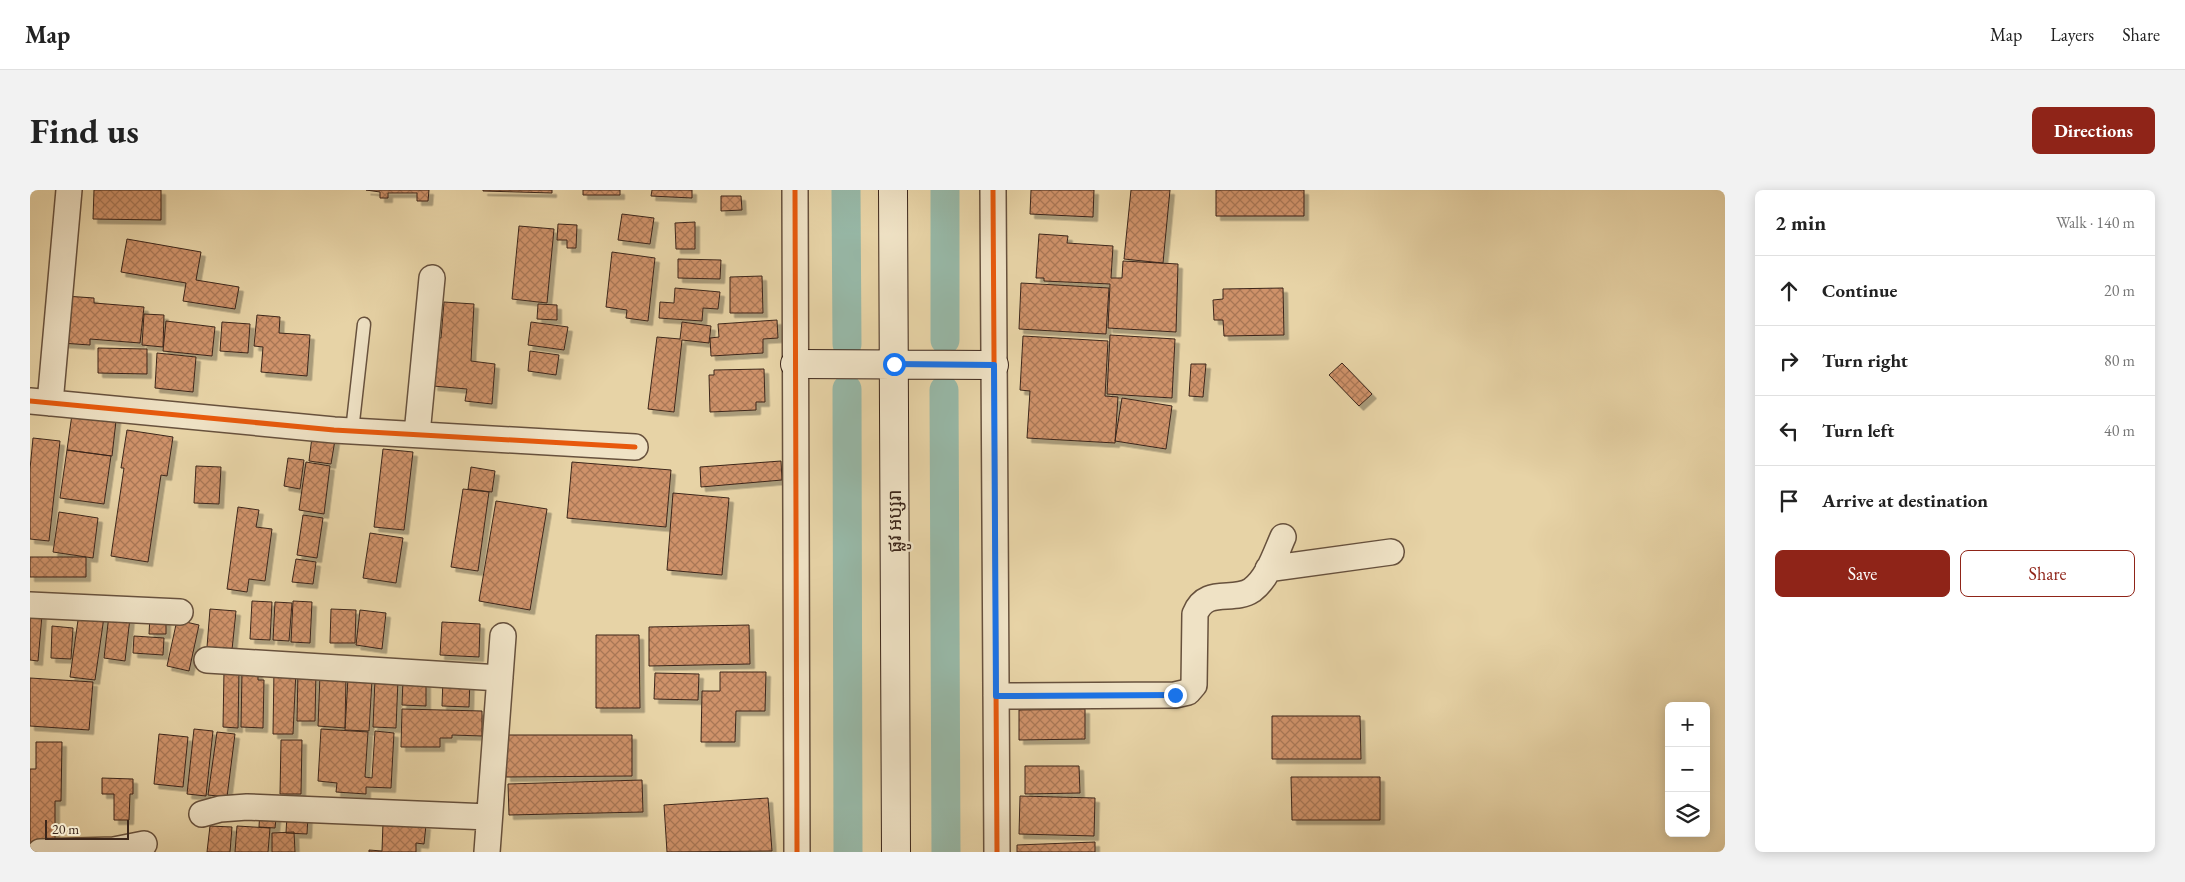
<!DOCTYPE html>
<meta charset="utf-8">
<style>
body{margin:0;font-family:"EB Garamond","Noto Sans Khmer",serif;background:#f2f2f2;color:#222}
.controls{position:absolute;right:15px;bottom:15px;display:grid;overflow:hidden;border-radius:8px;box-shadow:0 2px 12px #0003}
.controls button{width:45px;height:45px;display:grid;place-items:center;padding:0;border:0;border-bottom:1px solid #e0e0e0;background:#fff;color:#222;font:25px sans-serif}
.scale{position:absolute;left:15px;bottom:12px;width:84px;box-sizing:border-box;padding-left:5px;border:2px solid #3c261a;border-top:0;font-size:14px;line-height:18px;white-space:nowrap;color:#3c261a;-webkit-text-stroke:4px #efe2c5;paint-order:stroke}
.stop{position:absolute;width:15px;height:15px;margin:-11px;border:4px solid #1a73e8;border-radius:50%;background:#fff}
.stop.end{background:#1a73e8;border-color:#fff;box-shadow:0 1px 5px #0008}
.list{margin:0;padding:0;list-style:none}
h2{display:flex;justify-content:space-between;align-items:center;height:65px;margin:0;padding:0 20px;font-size:21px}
h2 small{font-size:16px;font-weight:400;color:#767676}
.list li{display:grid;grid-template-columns:32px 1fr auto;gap:15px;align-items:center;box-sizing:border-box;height:70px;padding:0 20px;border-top:1px solid #e0e0e0}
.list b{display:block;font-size:19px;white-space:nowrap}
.list em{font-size:16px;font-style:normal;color:#767676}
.actions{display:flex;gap:10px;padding:15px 20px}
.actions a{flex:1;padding:11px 0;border:1px solid #8f2418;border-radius:8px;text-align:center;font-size:18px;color:#8f2418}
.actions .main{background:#8f2418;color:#fff}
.icon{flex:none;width:28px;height:28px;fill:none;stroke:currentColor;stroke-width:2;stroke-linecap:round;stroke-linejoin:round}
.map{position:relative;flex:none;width:1695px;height:662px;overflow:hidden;border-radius:8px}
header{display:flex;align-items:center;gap:30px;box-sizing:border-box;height:70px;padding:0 25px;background:#fff;border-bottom:1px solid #e0e0e0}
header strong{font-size:24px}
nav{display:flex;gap:28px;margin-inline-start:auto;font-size:18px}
.intro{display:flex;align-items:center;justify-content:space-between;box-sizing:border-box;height:120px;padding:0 30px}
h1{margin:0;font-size:35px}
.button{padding:12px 22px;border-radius:8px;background:#8f2418;color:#fff;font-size:18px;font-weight:700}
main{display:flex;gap:30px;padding:0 30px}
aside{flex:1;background:#fff;border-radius:8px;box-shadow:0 2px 12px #0003}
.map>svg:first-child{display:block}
</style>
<header>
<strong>Map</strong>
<nav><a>Map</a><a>Layers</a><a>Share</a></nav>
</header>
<div class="intro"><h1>Find us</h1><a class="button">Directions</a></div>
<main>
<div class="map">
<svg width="1695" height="662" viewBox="0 0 1695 662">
<defs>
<pattern id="building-cross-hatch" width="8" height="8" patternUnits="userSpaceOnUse" patternTransform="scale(1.25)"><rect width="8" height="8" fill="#cf926a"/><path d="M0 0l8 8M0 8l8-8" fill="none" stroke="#a97756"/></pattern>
<filter id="shadow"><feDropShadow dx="4.5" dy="4.5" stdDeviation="0" flood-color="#0004"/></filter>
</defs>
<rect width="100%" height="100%" fill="#e7d3a6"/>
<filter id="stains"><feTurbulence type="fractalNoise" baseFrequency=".004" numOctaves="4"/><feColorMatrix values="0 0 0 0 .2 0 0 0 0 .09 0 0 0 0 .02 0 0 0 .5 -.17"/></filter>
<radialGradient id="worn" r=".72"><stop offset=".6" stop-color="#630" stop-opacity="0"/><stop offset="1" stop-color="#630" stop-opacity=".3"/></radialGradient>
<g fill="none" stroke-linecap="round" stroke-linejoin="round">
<path stroke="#97b8a7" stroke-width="29" d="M 816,0 L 817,154
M 915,0 L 915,150
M 817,199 L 818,662
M 914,200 L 916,662"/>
</g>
<path fill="url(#building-cross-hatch)" stroke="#3c261a" filter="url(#shadow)" d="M 64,0 L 131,0 L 131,30 L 63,29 Z
M 336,0 L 399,0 L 398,11 L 387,11 L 387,3 L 358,3 L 358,8 L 350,8 L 350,2 Z
M 522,0 L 522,3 L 453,1 L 453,0 Z
M 553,0 L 590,0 L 590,5 L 553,5 Z
M 622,0 L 662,0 L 662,8 L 621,6 Z
M 1001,0 L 1064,0 L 1063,27 L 1000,24 Z
M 1101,0 L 1140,0 L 1133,73 L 1094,69 Z
M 1186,0 L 1274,0 L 1274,26 L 1186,26 Z
M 691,6 L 711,6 L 712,20 L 691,21 Z
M 592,24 L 624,28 L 620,54 L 588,50 Z
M 665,32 L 665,59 L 646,59 L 645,33 Z
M 528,34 L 547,35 L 546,58 L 537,58 L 537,50 L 527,50 Z
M 489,36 L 524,39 L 517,113 L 482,109 Z
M 1009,44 L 1038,46 L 1037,53 L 1083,56 L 1081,88 L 1092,88 L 1093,71 L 1148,74 L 1146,142 L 1078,138 L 1080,94 L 1014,91 L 1014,88 L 1006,88 Z
M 97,49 L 171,62 L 166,90 L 209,97 L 205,119 L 153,111 L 156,93 L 91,82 Z
M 582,62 L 625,68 L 618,131 L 596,128 L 597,120 L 576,117 Z
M 648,69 L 691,70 L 690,89 L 648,88 Z
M 732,86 L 733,123 L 700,123 L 700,87 Z
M 991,93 L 1079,98 L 1076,144 L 989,139 Z
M 645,98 L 690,102 L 688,119 L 673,118 L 672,131 L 629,128 L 630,112 L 644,113 Z
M 1253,98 L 1254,145 L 1194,146 L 1193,130 L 1184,130 L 1183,110 L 1193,109 L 1193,99 Z
M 35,106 L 64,108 L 64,113 L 114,117 L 110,153 L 60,149 L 60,155 L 31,153 Z
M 414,112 L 444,114 L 441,171 L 465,174 L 462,214 L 435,211 L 437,199 L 403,196 L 407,148 L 411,148 Z
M 508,114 L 527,115 L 527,130 L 507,129 Z
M 114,124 L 134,125 L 133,157 L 112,155 Z
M 227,125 L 250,127 L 249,143 L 280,145 L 277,186 L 231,182 L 233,157 L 224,156 Z
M 747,130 L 748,148 L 733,149 L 733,163 L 681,166 L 680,148 L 689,147 L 688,134 Z
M 136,131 L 185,137 L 182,166 L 133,161 Z
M 192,132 L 220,134 L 218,163 L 190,161 Z
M 501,132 L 538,137 L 534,160 L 498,155 Z
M 652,132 L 681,136 L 679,153 L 652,150 L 644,222 L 618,219 L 627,147 L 650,149 Z
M 1080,145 L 1145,149 L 1142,208 L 1077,204 Z
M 993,146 L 1078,151 L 1075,206 L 1088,207 L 1085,253 L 997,248 L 1000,201 L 990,200 Z
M 68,158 L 117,159 L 117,184 L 68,183 Z
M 500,161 L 529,165 L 526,185 L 498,181 Z
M 127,163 L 166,167 L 163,202 L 125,198 Z
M 1312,173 L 1342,204 L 1329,216 L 1299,185 Z
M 1161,174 L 1176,174 L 1173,207 L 1159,206 Z
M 734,179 L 735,212 L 726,212 L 726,220 L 680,222 L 679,185 L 684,185 L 684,180 Z
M 1092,208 L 1142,216 L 1136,259 L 1085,251 Z
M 43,217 L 87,222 L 82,266 L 37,260 Z
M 97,240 L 143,247 L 137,286 L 131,285 L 118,372 L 81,366 L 94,278 L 91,278 Z
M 282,247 L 305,250 L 301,274 L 279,271 Z
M 3,248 L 30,251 L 19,351 L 0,349 L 0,279 Z
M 353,259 L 383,262 L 374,340 L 344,337 Z
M 37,260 L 81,266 L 74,314 L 30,308 Z
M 258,268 L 274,270 L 270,299 L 254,296 Z
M 751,271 L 752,290 L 671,297 L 670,277 Z
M 276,272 L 300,276 L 294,324 L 269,320 Z
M 542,272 L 641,280 L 636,337 L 537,328 Z
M 166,276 L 191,277 L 189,314 L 164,313 Z
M 441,277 L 465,281 L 462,302 L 438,299 Z
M 433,299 L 459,302 L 448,381 L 421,377 Z
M 643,303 L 699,308 L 692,385 L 637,380 Z
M 466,311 L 517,319 L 500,420 L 449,411 Z
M 208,317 L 229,320 L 226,337 L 242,339 L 235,391 L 219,389 L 217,402 L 197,399 Z
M 29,322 L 68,328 L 63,368 L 23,362 Z
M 273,325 L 293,328 L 287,368 L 267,365 Z
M 340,343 L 373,348 L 366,393 L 333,388 Z
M 0,367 L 56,367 L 56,387 L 0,387 Z
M 266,369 L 286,372 L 283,394 L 262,392 Z
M 222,411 L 242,412 L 240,450 L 220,449 Z
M 263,411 L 282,412 L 280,453 L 261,452 Z
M 245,412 L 262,413 L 259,451 L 243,450 Z
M 180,419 L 206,421 L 202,460 L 177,457 Z
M 301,419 L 326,420 L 325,453 L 300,453 Z
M 330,420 L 356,423 L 352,459 L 326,455 Z
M 49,423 L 74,427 L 65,490 L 40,487 Z
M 0,424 L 12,425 L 8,471 L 0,470 Z
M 79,425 L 100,428 L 95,471 L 74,468 Z
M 120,426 L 136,426 L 136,444 L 119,444 Z
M 147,430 L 169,435 L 159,481 L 137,476 Z
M 412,432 L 450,434 L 449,467 L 410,465 Z
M 719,435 L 720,474 L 619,476 L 619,437 Z
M 22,436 L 43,438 L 41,469 L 21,468 Z
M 566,445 L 609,445 L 610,518 L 566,518 Z
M 104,446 L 134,448 L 133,465 L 103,463 Z
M 244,479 L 266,480 L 263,544 L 243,544 Z
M 194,480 L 209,480 L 208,538 L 193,537 Z
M 268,480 L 286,481 L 285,531 L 267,531 Z
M 212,481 L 228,482 L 228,490 L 234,490 L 233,538 L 211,537 Z
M 690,482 L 736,482 L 735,521 L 706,521 L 705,552 L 671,552 L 672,501 L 690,501 Z
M 625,483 L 669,484 L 668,510 L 624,509 Z
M 290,485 L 316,486 L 315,538 L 288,536 Z
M 0,488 L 63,492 L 59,540 L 0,536 Z
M 318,488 L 342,490 L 339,541 L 315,540 Z
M 413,488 L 440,489 L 439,517 L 412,516 Z
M 345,489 L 368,490 L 366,538 L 343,537 Z
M 373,489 L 396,490 L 396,516 L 372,515 Z
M 372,519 L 452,521 L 452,546 L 422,545 L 422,548 L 410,548 L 410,557 L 371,557 Z
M 1055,519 L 1055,549 L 989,550 L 989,520 Z
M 1242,526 L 1330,526 L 1331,569 L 1242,569 Z
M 164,539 L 183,541 L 176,606 L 157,604 Z
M 291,539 L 338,542 L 335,587 L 342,588 L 345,541 L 364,543 L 361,598 L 336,597 L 336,604 L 306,602 L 307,593 L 288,591 Z
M 187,542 L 205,544 L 197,607 L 178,605 Z
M 129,544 L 158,547 L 153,597 L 124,594 Z
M 476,545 L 602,545 L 602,586 L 476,587 Z
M 251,550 L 272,550 L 271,604 L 250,604 Z
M 6,552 L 32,552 L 31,611 L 25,611 L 25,655 L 0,654 L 0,579 L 6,579 Z
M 995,576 L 1049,576 L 1050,603 L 995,604 Z
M 1261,587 L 1350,587 L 1350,630 L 1262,630 Z
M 72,588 L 103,589 L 103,604 L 100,604 L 99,630 L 84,630 L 84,604 L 72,604 Z
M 612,590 L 613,622 L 479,625 L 478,594 Z
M 990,606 L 1065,608 L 1064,646 L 989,644 Z
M 738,608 L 742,661 L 637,662 L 634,615 Z
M 230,619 L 247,620 L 245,638 L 229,637 Z
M 257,624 L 278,626 L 277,644 L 256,643 Z
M 353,632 L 396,635 L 394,654 L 386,653 L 386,662 L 339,662 L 339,660 L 352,661 Z
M 180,636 L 202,637 L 200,662 L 177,662 Z
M 207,636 L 240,638 L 238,662 L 205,662 Z
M 264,642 L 265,662 L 242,662 L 242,643 Z
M 1065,652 L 1065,662 L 987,662 L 987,655 Z"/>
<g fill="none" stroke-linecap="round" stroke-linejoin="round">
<defs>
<path id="service" d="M 322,241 L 334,134"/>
<path id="minor" d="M 765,0 L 767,662
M 963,0 L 967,662
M 0,211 L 304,240 L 605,257
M 20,213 L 39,0
M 387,244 L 402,88
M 1238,379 L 1361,362
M 0,415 L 150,422
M 177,470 L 470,488
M 966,506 L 1145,505 L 1158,502 L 1164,495 L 1165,424 C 1176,396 1203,413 1222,400 C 1238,388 1245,365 1253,347
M 172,624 L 190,619 L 217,617 L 459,627
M 10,662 L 84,660 L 114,654
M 457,662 L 473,446"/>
<path id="secondary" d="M 863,0 L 866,662
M 765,174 L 964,175"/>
</defs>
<use href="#service" stroke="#67513d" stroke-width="15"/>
<use href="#minor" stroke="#67513d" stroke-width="28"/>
<use href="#secondary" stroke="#3c261a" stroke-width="30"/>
<use href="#service" stroke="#efe2c5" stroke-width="12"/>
<use href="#minor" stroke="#efe2c5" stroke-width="25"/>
<use href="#secondary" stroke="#efe2c5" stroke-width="28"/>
<defs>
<path id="cycleway" d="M 765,0 L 767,662
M 963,0 L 967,662
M 0,211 L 304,240 L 605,257"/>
</defs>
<use href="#cycleway" stroke="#efe2c5" stroke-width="8"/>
<use href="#cycleway" stroke="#e8590c" stroke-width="5"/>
</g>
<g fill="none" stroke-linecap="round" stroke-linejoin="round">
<path stroke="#1a73e8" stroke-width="6" d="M 864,174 L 964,175 L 966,506 L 1145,505"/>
</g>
<g text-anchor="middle" stroke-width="5" stroke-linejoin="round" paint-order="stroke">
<g font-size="19" fill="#3c261a" stroke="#efe2c5">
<text transform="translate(864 331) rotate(-90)" y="7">ផ្លូវ អប្សរា</text>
</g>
</g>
<rect width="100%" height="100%" filter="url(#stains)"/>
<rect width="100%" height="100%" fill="url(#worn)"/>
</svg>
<div class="controls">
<button>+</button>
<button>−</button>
<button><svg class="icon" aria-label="layers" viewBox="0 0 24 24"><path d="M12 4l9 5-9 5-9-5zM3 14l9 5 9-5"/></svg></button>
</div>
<div class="scale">20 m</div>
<div class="stop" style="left:864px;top:174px"></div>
<div class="stop end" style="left:1145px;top:505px"></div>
</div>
<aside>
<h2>2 min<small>Walk · 140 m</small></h2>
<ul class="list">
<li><svg class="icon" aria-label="ahead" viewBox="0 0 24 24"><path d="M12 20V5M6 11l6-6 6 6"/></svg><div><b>Continue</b></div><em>20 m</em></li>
<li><svg class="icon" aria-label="right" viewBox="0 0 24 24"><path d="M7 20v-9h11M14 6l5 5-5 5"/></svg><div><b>Turn right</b></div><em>80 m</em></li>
<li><svg class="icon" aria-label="left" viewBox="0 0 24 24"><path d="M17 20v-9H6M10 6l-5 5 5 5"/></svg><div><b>Turn left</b></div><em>40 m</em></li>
<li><svg class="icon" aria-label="arrive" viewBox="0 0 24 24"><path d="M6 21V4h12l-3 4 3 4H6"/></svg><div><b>Arrive at destination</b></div></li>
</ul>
<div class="actions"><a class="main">Save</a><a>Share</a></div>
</aside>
</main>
